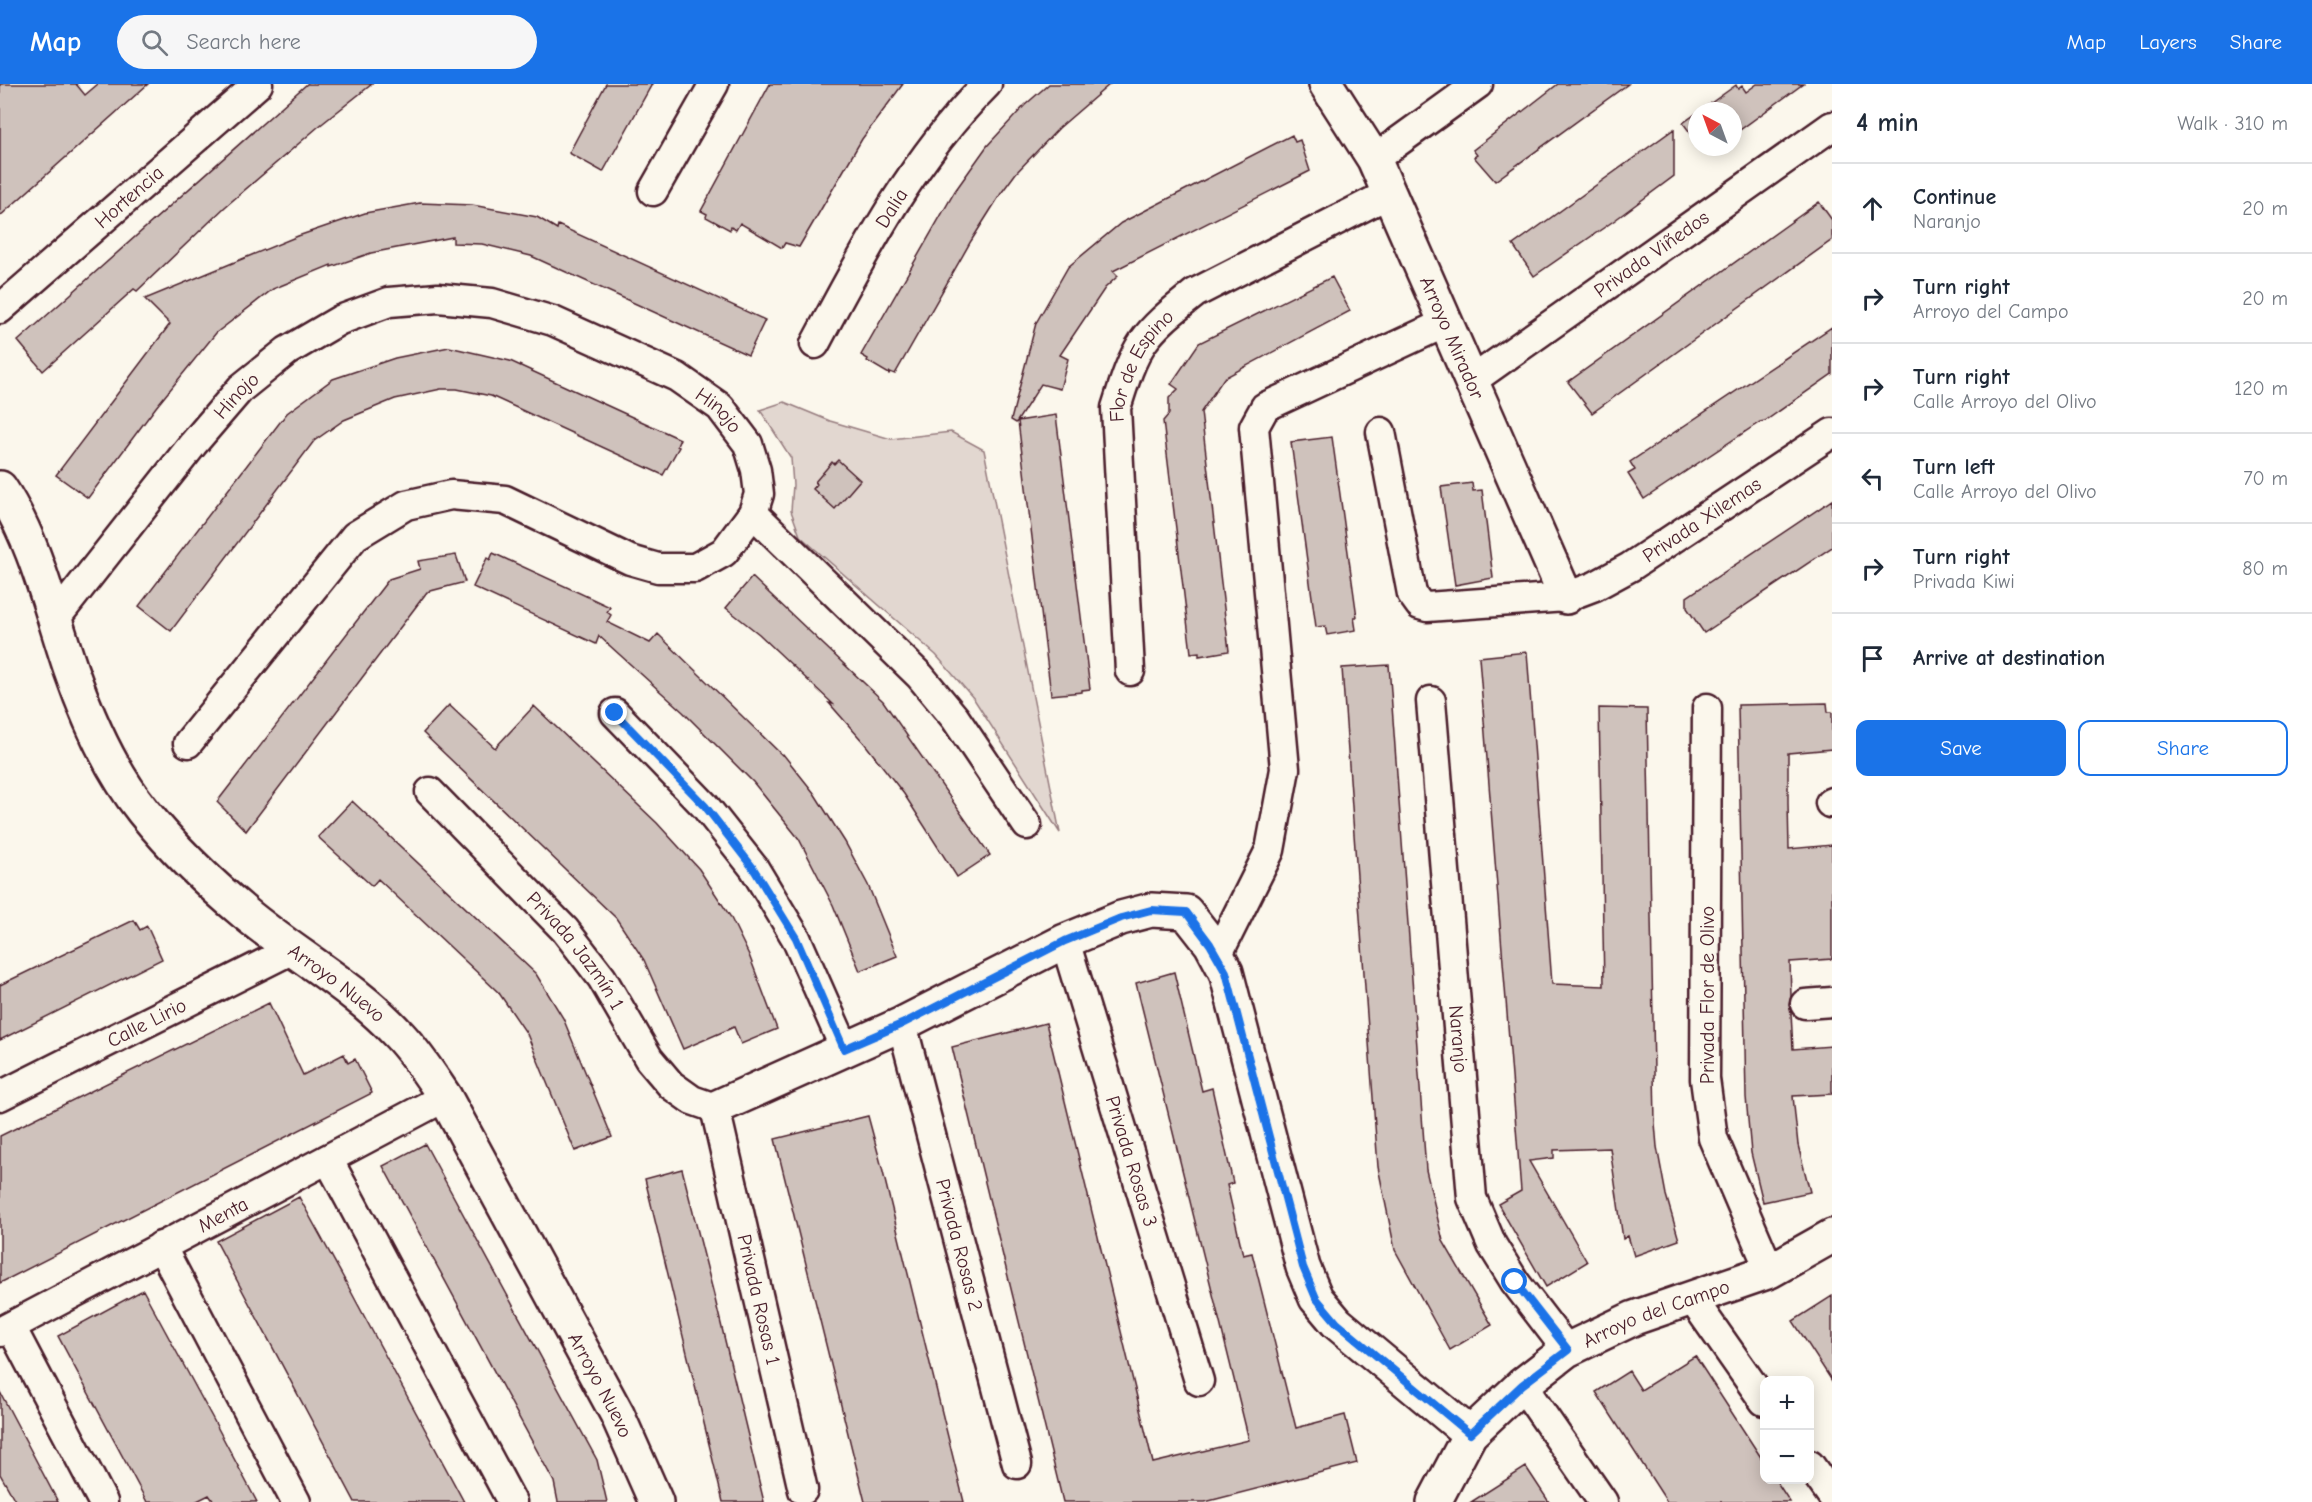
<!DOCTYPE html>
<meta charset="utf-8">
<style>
body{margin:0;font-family:"Comic Neue",sans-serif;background:#f6f6f7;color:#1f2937}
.controls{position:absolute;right:18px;bottom:18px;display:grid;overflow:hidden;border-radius:12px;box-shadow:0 3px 15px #0003}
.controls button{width:54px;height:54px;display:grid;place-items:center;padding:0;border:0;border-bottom:2px solid #e0e1e3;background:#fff;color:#1f2937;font:30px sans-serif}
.compass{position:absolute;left:1688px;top:18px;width:54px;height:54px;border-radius:50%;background:#fff;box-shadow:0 3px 15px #0003;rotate:319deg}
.stop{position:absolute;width:18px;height:18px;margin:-14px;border:4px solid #1a73e8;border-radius:50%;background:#fff}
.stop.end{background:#1a73e8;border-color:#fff;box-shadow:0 2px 6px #0008}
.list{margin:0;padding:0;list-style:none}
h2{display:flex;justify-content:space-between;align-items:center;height:78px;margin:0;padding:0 24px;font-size:26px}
h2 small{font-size:20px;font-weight:400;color:#747a83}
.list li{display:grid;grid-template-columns:39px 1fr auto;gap:18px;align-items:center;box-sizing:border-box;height:90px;padding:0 24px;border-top:2px solid #e0e1e3}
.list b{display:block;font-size:22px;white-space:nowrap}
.list p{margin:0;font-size:20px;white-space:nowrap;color:#747a83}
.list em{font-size:20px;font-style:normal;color:#747a83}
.actions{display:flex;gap:12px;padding:18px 24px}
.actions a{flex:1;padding:14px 0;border:2px solid #1a73e8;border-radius:12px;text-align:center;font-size:21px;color:#1a73e8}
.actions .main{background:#1a73e8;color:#fff}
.icon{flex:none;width:33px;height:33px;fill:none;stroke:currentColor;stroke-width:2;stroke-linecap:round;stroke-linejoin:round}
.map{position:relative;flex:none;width:1832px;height:1418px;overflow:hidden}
header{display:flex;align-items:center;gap:36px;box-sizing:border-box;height:84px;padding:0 30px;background:#1a73e8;color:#fff}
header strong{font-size:28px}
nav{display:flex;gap:33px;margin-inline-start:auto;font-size:21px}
.search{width:420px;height:54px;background:#f6f6f7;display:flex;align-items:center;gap:15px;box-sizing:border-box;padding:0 21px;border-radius:33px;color:#747a83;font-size:22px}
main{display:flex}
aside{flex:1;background:#fff}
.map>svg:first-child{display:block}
</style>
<header>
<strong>Map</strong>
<div class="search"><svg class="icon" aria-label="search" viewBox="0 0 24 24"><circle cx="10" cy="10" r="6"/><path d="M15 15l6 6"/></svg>Search here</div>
<nav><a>Map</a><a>Layers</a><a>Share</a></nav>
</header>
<main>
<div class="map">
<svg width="1832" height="1418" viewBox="0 0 1832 1418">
<rect width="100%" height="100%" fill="#fbf7ec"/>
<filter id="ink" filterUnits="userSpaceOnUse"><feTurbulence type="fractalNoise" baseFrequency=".0167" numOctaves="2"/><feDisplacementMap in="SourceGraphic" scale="12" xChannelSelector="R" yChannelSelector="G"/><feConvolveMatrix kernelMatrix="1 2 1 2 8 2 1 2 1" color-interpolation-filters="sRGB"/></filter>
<g filter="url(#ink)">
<path fill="#e2d7d0" stroke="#967b7e" stroke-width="1.5" d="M 784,318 L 830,337 L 891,355 L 951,348 L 984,366 L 1060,749 L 974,615 L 936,571 L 800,452 L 791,427 L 793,401 L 791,374 L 760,326 Z"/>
<path fill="#cfc2bc" stroke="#4a1f2b" stroke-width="1.5" d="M 0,0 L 76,0 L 85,11 L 98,0 L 148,0 L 0,132 Z
M 307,0 L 372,0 L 318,43 L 225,123 L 137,207 L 134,205 L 43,287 L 18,257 Z
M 606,0 L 652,0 L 603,88 L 569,69 Z
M 770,0 L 903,0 L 862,55 L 799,163 L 785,159 L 782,164 L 740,139 L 736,146 L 731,143 L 730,146 L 706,133 L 707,130 L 701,127 Z
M 1049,0 L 1110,0 L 1059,44 L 1016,89 L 1002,108 L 971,157 L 895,290 L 890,288 L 889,290 L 867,277 L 868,275 L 861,271 L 955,107 L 987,62 L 1025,21 Z
M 1558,0 L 1628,0 L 1495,97 L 1474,73 L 1477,71 L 1473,66 Z
M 1757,0 L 1803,0 L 1733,51 L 1733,27 L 1700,27 L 1736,1 L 1738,5 L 1742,2 L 1746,8 Z
M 1697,29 L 1697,58 L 1683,39 Z
M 1674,45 L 1674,92 L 1615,136 L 1534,192 L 1513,161 Z
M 1292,51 L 1295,58 L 1300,56 L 1310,87 L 1113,187 L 1118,192 L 1105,204 L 1060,271 L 1068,275 L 1060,305 L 1041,300 L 1016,339 L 1011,336 L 1036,239 L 1068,183 L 1121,139 Z
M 1819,118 L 1832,136 L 1832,156 L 1592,329 L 1568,298 Z
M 420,119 L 472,121 L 537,133 L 557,145 L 558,141 L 765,236 L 748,271 L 531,172 L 482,160 L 453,159 L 453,153 L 371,169 L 331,183 L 331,181 L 273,205 L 216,249 L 156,323 L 88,414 L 56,391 L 170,240 L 145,215 L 298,152 L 365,129 Z
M 1332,193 L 1350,227 L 1224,294 L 1201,328 L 1229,567 L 1199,572 L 1199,568 L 1191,569 L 1163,337 L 1169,330 L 1169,314 L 1178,305 L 1171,300 L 1199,259 Z
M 1832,243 L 1832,290 L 1765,337 L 1760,338 L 1644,415 L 1628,390 L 1635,386 L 1630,378 Z
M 449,263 L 510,277 L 680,355 L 677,362 L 679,363 L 663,391 L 491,312 L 457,305 L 441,305 L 395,315 L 344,336 L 314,357 L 171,547 L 139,522 L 287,329 L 333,295 L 395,274 Z
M 1056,331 L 1090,605 L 1082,606 L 1082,608 L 1051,611 L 1018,337 Z
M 1332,353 L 1357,533 L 1354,533 L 1356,546 L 1327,551 L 1325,542 L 1316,543 L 1291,358 Z
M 838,376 L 860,396 L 835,425 L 813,405 L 817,400 L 815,398 L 832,378 L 834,380 Z
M 1472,399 L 1473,407 L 1482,406 L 1493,494 L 1455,501 L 1441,403 Z
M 1832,416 L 1832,463 L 1704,549 L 1687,524 L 1687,513 Z
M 493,469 L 610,523 L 607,528 L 611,531 L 607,538 L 650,559 L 658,550 L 782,671 L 783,670 L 814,709 L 845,758 L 868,801 L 897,872 L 860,887 L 833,821 L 799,755 L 753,698 L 683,628 L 599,552 L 596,560 L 473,503 L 487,474 L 490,476 Z
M 456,471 L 465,498 L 427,508 L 246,747 L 217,718 L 389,495 L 420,485 L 418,477 Z
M 752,493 L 883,617 L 990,771 L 957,793 L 904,710 L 865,660 L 829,619 L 833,620 L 759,550 L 726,524 Z
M 1527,568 L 1552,900 L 1604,902 L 1599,624 L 1647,625 L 1655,1039 L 1657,1063 L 1666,1111 L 1679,1156 L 1634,1172 L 1628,1152 L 1623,1155 L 1610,1064 L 1554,1066 L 1554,1074 L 1529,1077 L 1587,1178 L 1546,1203 L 1498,1120 L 1521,1107 L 1479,573 Z
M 1389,581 L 1426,1086 L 1443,1157 L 1492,1241 L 1450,1266 L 1395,1166 L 1378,1083 L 1342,584 Z
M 1827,619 L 1828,628 L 1832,628 L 1832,665 L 1788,669 L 1788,719 L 1789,765 L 1832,761 L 1832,875 L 1790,878 L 1791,912 L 1789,921 L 1791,929 L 1793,965 L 1832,962 L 1832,1010 L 1793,1012 L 1798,1061 L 1810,1108 L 1763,1118 L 1751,1069 L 1746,1013 L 1738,621 Z
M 449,621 L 495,664 L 534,622 L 657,739 L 699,785 L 730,832 L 749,871 L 777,945 L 741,960 L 734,943 L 683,965 L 644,876 L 616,834 L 423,649 Z
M 352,717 L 536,890 L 563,934 L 612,1053 L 575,1067 L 527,950 L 499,909 L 378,795 L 372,802 L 318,753 Z
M 134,836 L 140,846 L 147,842 L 162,875 L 0,956 L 0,901 Z
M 1174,888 L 1202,1007 L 1212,1004 L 1233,1099 L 1227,1101 L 1243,1171 L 1252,1169 L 1296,1344 L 1345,1331 L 1357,1379 L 1205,1418 L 1063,1418 L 952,963 L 1046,939 L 1153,1379 L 1249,1356 L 1136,899 Z
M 269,919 L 303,991 L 344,970 L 348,979 L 355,975 L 372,1009 L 0,1199 L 0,1052 Z
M 868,1032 L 881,1080 L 964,1418 L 865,1418 L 775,1055 Z
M 425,1060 L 597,1376 L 607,1418 L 558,1418 L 554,1398 L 383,1082 Z
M 682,1085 L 714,1211 L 764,1418 L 723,1418 L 645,1095 Z
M 299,1113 L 348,1202 L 464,1418 L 355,1418 L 216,1157 Z
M 143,1206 L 213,1335 L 257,1418 L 214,1418 L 209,1411 L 195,1418 L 147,1418 L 58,1252 Z
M 1832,1212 L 1832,1297 L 1793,1237 Z
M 1695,1272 L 1764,1378 L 1764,1395 L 1775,1395 L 1790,1418 L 1667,1418 L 1596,1308 L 1629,1287 L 1641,1306 Z
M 0,1308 L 58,1418 L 16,1418 L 0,1390 Z
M 1526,1383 L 1549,1418 L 1471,1418 Z"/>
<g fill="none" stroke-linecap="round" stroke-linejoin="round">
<defs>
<g id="minor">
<path d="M 1374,75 L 1478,0"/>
<path d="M 653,107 L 714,0"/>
<path id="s1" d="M 0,225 L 258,0"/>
<path id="s2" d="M 815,260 C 864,168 912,75 987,0"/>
<path id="s3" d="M 1470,298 L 1832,42"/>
<path id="s4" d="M 1381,348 L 1412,510 L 1420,521 L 1427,523 L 1566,513 L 1595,502 L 1630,483 L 1832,349"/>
<path d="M 753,429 L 920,592 L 955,634 L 1027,741"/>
<path id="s5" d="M 55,535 L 193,360 L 241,304 L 287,267 L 340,236 L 389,218 L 438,214 L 492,219 L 553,237 L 677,293 L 720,323 L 748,360 L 756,386 L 759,410 L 753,429 L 724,468 L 695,484 L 658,484 L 630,476 L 505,416 L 451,411 L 406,421 L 355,452 L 188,659"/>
<path id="s6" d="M 1130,587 L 1116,324 C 1123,302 1130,277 1143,258 C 1157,238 1177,224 1195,209 L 1388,110"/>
<path id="s7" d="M 1431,617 L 1472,1114 L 1492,1161 L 1515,1198 L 1567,1266"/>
<path d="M 1707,624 L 1705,995 L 1713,1054 L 1770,1187"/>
<path d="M 615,629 L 705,722 L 754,784 L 796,854 L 845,965"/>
<path id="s8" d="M 430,708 L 565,846 L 602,894 L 649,975 L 671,1001 L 692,1016 L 715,1024 L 803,1406"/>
<path d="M 1830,719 L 1832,718"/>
<path id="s9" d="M 1065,857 L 1199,1297"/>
<path d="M 1217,872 L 1270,766 L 1285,685 L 1254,343 L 1265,323 L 1445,239"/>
<path d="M 1805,920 L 1832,918"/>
<path id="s10" d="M 902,940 L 1017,1380"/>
<path id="s11" d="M 0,1012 L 293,865"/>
<path d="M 328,1075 L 512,1418"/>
<path d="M 161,1162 L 296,1418"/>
<path d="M 1691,1213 L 1764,1317"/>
<path d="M 11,1243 L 103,1418"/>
<path id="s12" d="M 0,1248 L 445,1013"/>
<path d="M 1522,1301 L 1603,1418"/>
<path d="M 1810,1381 L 1832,1412"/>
</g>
<g id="tertiary">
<path id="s13" d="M 1326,0 L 1374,75 L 1566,513"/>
<path id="s14" d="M 0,404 C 36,458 50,525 71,586 C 88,635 110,686 143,727 C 172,763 210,800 246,830 C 295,871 355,903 399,951 C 417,970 430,991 445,1013 L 617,1330 L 656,1418"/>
<path d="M 715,1024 L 902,940 L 1065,857 L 1121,834 L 1151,826 L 1186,828 L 1211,860 L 1226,888 L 1303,1183 L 1316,1214 L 1337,1239 L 1470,1350"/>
<path id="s15" d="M 1434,1418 L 1470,1350 L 1522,1301 L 1567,1266 L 1634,1234 L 1770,1187 L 1832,1152"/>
</g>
</defs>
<use href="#minor" stroke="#4a1f2b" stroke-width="33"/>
<use href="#tertiary" stroke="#4a1f2b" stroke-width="38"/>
<use href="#minor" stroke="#fbf7ec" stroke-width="28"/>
<use href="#tertiary" stroke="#fbf7ec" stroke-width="33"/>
</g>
</g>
<g fill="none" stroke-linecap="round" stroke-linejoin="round" filter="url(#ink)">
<path stroke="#1a73e8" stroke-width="8" d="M 615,629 L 705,722 L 753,784 L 796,854 L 844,965 L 902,940 L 1065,857 L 1121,834 L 1151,826 L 1186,828 L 1210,860 L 1226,888 L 1303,1183 L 1316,1214 L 1337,1239 L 1470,1350 L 1522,1301 L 1568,1266 L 1515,1198"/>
</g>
<g text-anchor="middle" stroke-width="5" stroke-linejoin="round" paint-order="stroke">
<g font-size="20" fill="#4a1f2b" stroke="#fbf7ec">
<text dy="7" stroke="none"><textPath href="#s1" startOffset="171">Hortencia</textPath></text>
<text dy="7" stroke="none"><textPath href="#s2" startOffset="156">Dalia</textPath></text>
<text dy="7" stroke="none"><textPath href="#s3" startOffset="222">Privada Viñedos</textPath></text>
<text dy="7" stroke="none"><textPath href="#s13" startOffset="284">Arroyo Mirador</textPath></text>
<text dy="7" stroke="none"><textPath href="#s6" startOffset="312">Flor de Espino</textPath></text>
<text dy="7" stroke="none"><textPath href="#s5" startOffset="288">Hinojo</textPath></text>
<text dy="7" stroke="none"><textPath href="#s5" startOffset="826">Hinojo</textPath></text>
<text dy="7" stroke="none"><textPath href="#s4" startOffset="482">Privada Xilemas</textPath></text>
<text dy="7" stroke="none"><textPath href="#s8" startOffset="216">Privada Jazmín 1</textPath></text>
<text dy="7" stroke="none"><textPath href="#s14" startOffset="615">Arroyo Nuevo</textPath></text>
<text transform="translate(1707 911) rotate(-90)" y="7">Privada Flor de Olivo</text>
<text dy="7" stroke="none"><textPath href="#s11" startOffset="164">Calle Lirio</textPath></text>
<text dy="7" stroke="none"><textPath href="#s7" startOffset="339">Naranjo</textPath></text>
<text dy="7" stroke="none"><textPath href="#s9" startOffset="230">Privada Rosas 3</textPath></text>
<text dy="7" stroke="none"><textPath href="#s12" startOffset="252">Menta</textPath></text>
<text dy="7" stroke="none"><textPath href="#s10" startOffset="228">Privada Rosas 2</textPath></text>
<text dy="7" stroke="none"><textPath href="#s8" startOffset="628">Privada Rosas 1</textPath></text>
<text dy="7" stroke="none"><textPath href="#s15" startOffset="302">Arroyo del Campo</textPath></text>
<text dy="7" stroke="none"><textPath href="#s14" startOffset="1101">Arroyo Nuevo</textPath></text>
</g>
</g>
</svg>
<div class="controls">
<button>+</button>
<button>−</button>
</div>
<svg class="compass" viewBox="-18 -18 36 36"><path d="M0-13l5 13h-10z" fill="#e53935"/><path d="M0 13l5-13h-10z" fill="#747a83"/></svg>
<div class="stop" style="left:1515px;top:1198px"></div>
<div class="stop end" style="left:615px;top:629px"></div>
</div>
<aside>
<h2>4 min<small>Walk · 310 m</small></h2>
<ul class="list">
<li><svg class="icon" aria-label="ahead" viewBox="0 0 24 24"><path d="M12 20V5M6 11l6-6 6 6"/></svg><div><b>Continue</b><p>Naranjo</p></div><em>20 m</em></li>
<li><svg class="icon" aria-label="right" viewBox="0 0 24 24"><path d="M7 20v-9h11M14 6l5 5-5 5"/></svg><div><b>Turn right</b><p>Arroyo del Campo</p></div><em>20 m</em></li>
<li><svg class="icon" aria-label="right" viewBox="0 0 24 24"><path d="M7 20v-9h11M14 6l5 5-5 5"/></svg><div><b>Turn right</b><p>Calle Arroyo del Olivo</p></div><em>120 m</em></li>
<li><svg class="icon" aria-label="left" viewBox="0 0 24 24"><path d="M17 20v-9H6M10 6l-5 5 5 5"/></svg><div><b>Turn left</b><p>Calle Arroyo del Olivo</p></div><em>70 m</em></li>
<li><svg class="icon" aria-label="right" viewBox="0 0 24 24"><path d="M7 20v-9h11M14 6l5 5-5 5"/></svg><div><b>Turn right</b><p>Privada Kiwi</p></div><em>80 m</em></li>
<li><svg class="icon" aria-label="arrive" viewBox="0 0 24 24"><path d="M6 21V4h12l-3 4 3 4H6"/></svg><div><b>Arrive at destination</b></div></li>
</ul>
<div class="actions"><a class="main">Save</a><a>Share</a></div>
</aside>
</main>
